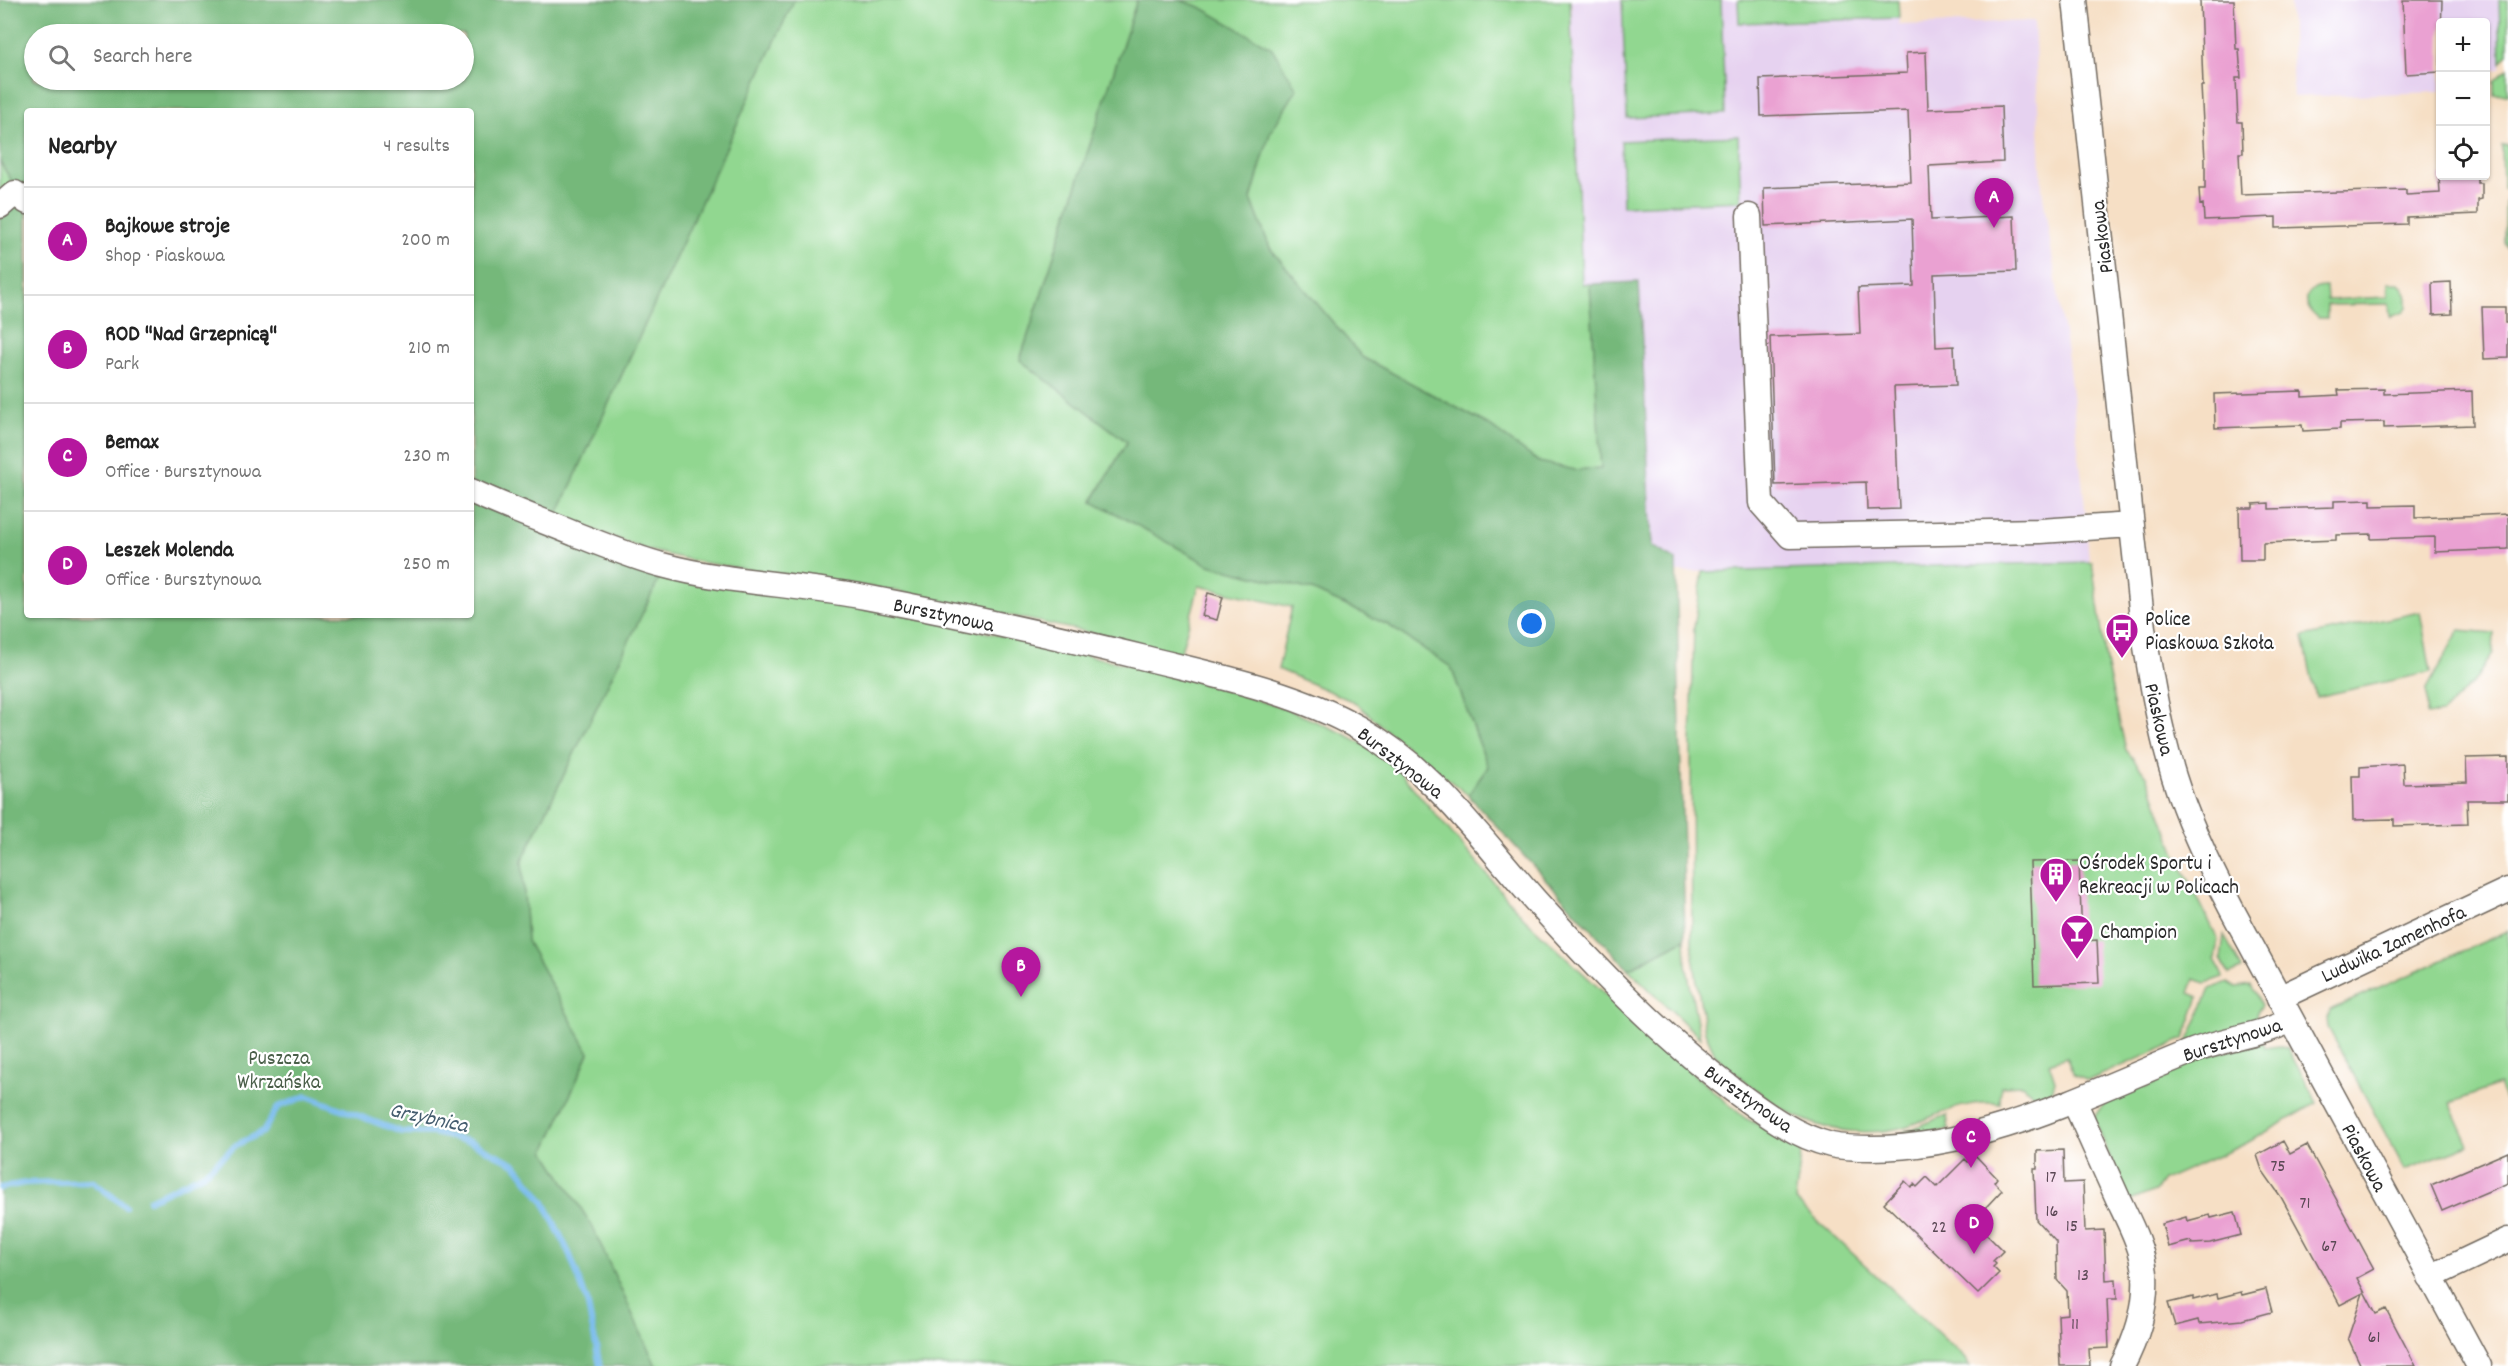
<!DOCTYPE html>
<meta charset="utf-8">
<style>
body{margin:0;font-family:Dekko,sans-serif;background:#f6f6f6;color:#222}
.controls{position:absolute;right:18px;top:18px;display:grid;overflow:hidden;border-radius:6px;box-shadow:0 2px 4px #0004}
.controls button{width:54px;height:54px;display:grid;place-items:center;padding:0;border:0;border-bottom:2px solid #e0e0e0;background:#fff;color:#222;font:30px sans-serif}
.you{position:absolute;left:1532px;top:624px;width:21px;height:21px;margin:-15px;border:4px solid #fff;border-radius:50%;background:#1a73e8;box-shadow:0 0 0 9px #1a73e833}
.badge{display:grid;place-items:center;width:39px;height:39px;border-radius:50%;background:#b5179e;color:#fff;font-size:20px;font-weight:700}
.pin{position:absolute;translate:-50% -50px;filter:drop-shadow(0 2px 3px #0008)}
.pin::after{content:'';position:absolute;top:32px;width:21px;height:18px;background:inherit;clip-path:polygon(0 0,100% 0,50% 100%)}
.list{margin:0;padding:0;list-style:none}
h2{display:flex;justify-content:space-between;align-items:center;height:78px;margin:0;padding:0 24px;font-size:26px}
h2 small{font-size:20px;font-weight:400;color:#767676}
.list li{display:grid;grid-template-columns:39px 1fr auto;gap:18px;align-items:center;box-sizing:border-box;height:108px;padding:0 24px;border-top:2px solid #e0e0e0}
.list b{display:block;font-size:22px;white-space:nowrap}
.list p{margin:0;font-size:20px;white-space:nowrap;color:#767676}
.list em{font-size:20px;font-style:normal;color:#767676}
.icon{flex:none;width:33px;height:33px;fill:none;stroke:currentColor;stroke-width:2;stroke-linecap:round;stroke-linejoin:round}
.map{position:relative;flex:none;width:2508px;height:1366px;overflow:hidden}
.search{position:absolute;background:#fff;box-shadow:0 2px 4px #0004;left:24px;top:24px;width:450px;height:66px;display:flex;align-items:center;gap:15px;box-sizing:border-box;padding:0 21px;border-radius:33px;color:#767676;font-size:22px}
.panel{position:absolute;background:#fff;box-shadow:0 2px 4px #0004;left:24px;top:108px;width:450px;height:510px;border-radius:6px}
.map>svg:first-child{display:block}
</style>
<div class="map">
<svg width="2508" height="1366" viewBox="0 0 2508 1366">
<rect width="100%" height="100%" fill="#fff"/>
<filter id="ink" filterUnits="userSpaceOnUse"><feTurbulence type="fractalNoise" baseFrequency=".0167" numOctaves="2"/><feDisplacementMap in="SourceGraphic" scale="12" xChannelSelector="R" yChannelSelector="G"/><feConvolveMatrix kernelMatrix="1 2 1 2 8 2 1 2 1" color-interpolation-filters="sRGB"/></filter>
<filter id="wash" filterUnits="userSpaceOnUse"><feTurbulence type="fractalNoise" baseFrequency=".008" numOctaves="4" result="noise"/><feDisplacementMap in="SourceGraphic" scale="24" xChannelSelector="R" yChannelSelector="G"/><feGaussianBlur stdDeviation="1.35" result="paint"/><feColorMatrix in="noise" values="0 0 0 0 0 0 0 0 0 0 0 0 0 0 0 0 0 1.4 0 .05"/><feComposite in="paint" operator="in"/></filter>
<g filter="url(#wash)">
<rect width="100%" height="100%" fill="#f6dfc5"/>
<path fill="#e6d2f0" d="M 1571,0 L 1898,0 L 1899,25 L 2034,21 L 2042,189 L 2068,360 L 2084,498 L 2089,562 L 1923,568 L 1677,572 L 1676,560 L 1652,546 L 1639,283 L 1582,284 Z
M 2290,0 L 2499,0 L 2501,69 L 2486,70 L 2486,22 L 2440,22 L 2440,92 L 2293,97 Z"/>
<path fill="#91d790" stroke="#5e815e" stroke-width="1.5" d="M 794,0 L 1137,0 L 1020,360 L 1127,442 L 1093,500 L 1209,565 L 1312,590 L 1388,625 L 1451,667 L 1488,767 L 1468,795 L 1388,732 L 1356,703 L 1278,669 L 1292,607 L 1199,586 L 1180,655 L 1133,642 L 891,590 L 699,562 L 647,550 L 557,516 Z
M 1179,0 L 1570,0 L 1582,284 L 1590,284 L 1601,468 L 1575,470 L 1539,462 L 1487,424 L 1362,357 L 1270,248 L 1251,199 L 1270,133 L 1296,89 L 1200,7 Z
M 1622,0 L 1721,0 L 1725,114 L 1627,118 Z
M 1738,0 L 1898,0 L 1899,18 L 1739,23 Z
M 2499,0 L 2508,0 L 2508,54 L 2501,63 Z
M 2508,69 L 2508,94 L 2494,95 L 2494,81 Z
M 1738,136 L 1741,201 L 1623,206 L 1621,141 Z
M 2502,145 L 2508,145 L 2508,188 L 2503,189 Z
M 0,162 L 18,191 L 0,218 Z
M 2507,197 L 2508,197 L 2508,249 L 2505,244 L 2505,202 Z
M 2388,283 L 2399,283 C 2406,291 2408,297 2407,307 L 2404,312 L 2390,317 L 2389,304 L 2327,305 L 2327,318 L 2318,318 C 2301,306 2303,287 2326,287 L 2327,300 L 2388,297 Z
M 2092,562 L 2107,668 L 2126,750 L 2147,776 L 2176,854 L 2218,939 L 2215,959 L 2223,977 L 2206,983 L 2194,979 L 2189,993 L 2199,997 L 2184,1039 L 2087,1081 L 2074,1074 L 2066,1057 L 2049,1063 L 2055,1081 L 2052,1092 L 2035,1097 L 2023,1085 L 2001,1086 L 2000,1104 C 1967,1098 1938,1116 1907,1126 C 1876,1136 1832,1133 1800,1118 C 1773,1106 1748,1082 1725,1065 L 1715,1054 L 1705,1032 L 1692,950 L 1691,745 L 1694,627 L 1703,572 Z
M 661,575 L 906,614 L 1186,678 L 1289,710 L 1343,733 L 1387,757 L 1523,917 L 1661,1046 L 1745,1118 L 1802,1147 L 1795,1200 L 1966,1359 L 1969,1366 L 656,1366 L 592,1226 L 545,1151 L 589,1053 L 527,941 L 522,861 Z
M 2420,612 L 2431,672 L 2316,697 L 2303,637 Z
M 2459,630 L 2494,633 L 2493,653 L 2473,683 L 2442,713 L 2427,715 L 2427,689 Z
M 2508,931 L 2508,1105 L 2499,1085 L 2450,1103 L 2469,1145 L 2405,1170 L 2328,1027 L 2327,1018 L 2332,1009 Z
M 2224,935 L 2242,969 L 2229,974 L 2221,959 Z
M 1685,939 L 1686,964 L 1700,1038 L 1628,969 Z
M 2228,982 L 2236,987 L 2251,985 L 2262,1005 L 2256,1014 L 2259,1023 L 2187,1043 L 2210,989 Z
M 2263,1042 L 2265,1048 L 2278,1046 L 2288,1049 L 2317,1103 L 2245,1144 L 2163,1180 L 2155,1191 L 2128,1202 L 2094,1118 C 2104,1098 2121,1093 2140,1084 L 2145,1088 L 2156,1083 L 2157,1077 L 2205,1056 Z
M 1947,1115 L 1949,1130 L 1897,1137 L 1906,1131 Z"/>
<path fill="#74b87a" stroke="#507252" stroke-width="1.5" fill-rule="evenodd" d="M 0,0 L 794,0 L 550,531 L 661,575 L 522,861 L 527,941 L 589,1053 L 545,1151 L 592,1226 L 656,1366 L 0,1366 L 0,218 L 18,191 L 0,162 ZM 34,34 L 464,34 L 464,80 L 34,80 ZM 27,111 L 471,111 L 471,615 L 27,615 Z
M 1137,0 L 1179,0 L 1200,7 L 1272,48 L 1297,89 L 1270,133 L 1251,199 L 1270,248 L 1362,357 L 1487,424 L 1539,462 L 1575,470 L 1601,468 L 1590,284 L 1639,282 L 1652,546 L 1676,560 L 1685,939 L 1628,969 L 1468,795 L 1488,767 L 1451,667 L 1388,625 L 1312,590 L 1209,565 L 1093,501 L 1127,442 L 1020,360 Z"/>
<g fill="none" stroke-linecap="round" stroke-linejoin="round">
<path stroke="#76baec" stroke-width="6" d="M 0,1188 L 25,1183 L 92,1181 L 125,1206
M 149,1200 L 203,1174 L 236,1145 L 263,1132 L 278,1107 L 307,1096 L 401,1132 L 433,1133 L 471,1142 L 515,1164 L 544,1202 L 570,1255 L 587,1301 L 600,1366"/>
</g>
<g id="blocks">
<path fill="#eaa1d2" d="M 2200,0 L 2234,0 L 2236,49 L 2239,49 L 2241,78 L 2236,78 L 2238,122 L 2242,122 L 2243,153 L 2239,153 L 2241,195 L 2406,190 L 2406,195 L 2440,193 L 2439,176 L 2477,176 L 2477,183 L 2482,183 L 2482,199 L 2478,200 L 2478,214 L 2407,217 L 2407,224 L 2276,228 L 2276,217 L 2204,220 L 2203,204 L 2200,205 L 2199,189 L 2205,189 L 2205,160 L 2201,86 L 2203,86 Z
M 2403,0 L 2442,0 L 2440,72 L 2406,74 Z
M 1926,52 L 1928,109 L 2001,106 L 2003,162 L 1929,166 L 1931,220 L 2014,216 L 2016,271 L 1934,274 L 1936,347 L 1954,346 L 1956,385 L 1894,387 L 1899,509 L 1867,510 L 1866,482 L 1775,485 L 1770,337 L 1860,334 L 1858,288 L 1914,286 L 1912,219 L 1765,226 L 1764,188 L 1911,182 L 1908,111 L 1761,116 L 1760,79 L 1907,73 L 1906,53 Z
M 2451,282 L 2452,314 L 2433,315 L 2432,283 Z
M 2482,307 L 2505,307 L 2505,323 L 2508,323 L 2508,358 L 2484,359 Z
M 2384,389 L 2384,394 L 2472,391 L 2473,425 L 2384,428 L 2384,422 L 2340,423 L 2340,429 L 2303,431 L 2302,425 L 2215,428 L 2214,394 L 2302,391 L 2302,397 L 2339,395 L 2338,390 Z
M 2371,500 L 2371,506 L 2415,505 L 2415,518 L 2508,514 L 2508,549 L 2435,552 L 2435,537 L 2371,539 L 2371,534 L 2336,535 L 2336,540 L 2263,543 L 2263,560 L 2240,560 L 2239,508 L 2253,508 L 2253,504 L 2269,503 L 2269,509 L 2334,507 L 2334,501 Z
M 1208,593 L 1223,597 L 1217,620 L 1202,616 Z
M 2508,757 L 2508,800 L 2467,800 L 2468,824 L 2394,826 L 2394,819 L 2353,820 L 2352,776 L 2360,776 L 2360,767 L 2403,764 L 2404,784 L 2467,782 L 2466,758 Z
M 2079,861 L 2082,941 L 2097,940 L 2099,983 L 2034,985 L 2030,862 Z
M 2283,1141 L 2290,1154 L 2307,1145 L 2374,1269 L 2357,1278 L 2376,1314 L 2386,1309 L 2416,1366 L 2361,1366 L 2348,1338 L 2363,1293 L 2340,1305 L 2281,1197 L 2262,1170 L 2257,1155 Z
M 2063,1150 L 2064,1183 L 2083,1182 L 2085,1231 L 2104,1230 L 2106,1280 L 2116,1279 L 2117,1299 L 2107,1299 L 2109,1348 L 2089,1349 L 2090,1366 L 2060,1366 L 2058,1315 L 2068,1314 L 2067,1291 L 2057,1280 L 2056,1242 L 2036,1220 L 2034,1169 L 2037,1169 L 2037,1151 Z
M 2508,1152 L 2508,1183 L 2442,1211 L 2431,1185 Z
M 1975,1155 L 1997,1178 L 1994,1182 L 2002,1190 L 1973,1221 L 2003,1251 L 1993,1261 L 1996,1264 L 1993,1267 L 1999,1273 L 1978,1294 L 1884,1203 L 1905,1181 L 1911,1187 L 1914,1184 L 1917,1187 L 1927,1177 L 1937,1187 L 1965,1159 L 1968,1162 Z
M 2235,1212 L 2241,1235 L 2210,1243 L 2192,1244 L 2191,1241 L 2168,1247 L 2162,1224 L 2186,1217 L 2187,1221 L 2210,1215 L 2211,1218 Z
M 2266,1289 L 2272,1312 L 2242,1320 L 2199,1324 L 2198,1320 L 2175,1326 L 2168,1303 L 2193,1297 L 2193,1300 L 2217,1294 L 2218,1298 L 2241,1292 L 2242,1295 Z"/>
</g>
</g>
<g filter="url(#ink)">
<use href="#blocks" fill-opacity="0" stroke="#726a61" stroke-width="1.5"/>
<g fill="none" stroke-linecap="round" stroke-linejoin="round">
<defs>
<path id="street" d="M 2075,0 L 2143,628 C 2151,678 2159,728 2174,777 C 2188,822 2209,866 2231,908 L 2479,1366
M 0,206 L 15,193 L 27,202
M 1749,216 L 1761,503 L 1790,536 L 2040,531 L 2132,525
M 471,491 C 505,507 541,520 575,534 C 604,545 632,557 662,565 C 728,583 798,584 865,597 C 959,615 1052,635 1145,658 C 1217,676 1294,691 1359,728 C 1432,769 1479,837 1534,899 C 1595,967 1660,1035 1733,1090 C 1763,1112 1794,1136 1831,1145 C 1844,1148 1859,1148 1872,1148 C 1986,1148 2090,1092 2193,1051 C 2226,1038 2260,1036 2291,1020
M 2279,998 L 2508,890
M 2074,1101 C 2089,1134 2104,1168 2119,1201 C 2130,1224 2143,1248 2145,1274 C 2147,1307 2137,1338 2122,1366
M 2430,1277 L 2508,1240"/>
</defs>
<use href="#street" stroke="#726a61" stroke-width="27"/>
<use href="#street" stroke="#fff" stroke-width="24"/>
</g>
</g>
<defs>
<symbol id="bus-pin" viewBox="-11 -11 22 30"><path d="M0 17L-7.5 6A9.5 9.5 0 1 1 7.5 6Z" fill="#b5179e" stroke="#fff"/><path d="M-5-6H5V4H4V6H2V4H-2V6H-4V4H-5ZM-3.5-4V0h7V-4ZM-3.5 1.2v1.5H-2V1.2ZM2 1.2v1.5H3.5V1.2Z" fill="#fff"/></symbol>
<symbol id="building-pin" viewBox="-11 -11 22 30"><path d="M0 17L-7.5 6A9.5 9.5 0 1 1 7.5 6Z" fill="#b5179e" stroke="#fff"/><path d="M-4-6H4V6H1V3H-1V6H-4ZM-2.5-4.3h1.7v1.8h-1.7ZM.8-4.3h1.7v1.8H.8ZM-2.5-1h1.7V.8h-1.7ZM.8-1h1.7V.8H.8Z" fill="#fff"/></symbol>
<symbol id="bar-pin" viewBox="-11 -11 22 30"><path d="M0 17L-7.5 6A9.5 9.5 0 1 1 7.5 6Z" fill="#b5179e" stroke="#fff"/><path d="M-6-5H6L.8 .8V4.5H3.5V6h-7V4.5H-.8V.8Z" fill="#fff"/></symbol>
</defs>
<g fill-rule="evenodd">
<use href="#bus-pin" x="2103" y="611" width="38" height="52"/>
<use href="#building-pin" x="2037" y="855" width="38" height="52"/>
<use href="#bar-pin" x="2058" y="912" width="38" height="52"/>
</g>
<g text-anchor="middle" stroke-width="4.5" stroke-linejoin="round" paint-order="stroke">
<g font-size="18" fill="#5b4855">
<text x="2278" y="1171">75</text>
<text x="2051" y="1182">17</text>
<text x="2305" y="1208">71</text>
<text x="2052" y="1216">16</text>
<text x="2072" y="1231">15</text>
<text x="1939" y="1232">22</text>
<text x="2329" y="1251">67</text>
<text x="2083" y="1280">13</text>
<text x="2075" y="1329">11</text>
<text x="2374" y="1342">61</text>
</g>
<g font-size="21" fill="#2b2b2b" stroke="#fff">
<text transform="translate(2101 237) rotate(-97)" y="7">Piaskowa</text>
<text transform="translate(944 614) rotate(12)" y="7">Bursztynowa</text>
<text transform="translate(2160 719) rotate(77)" y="7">Piaskowa</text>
<text transform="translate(1401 762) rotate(38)" y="7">Bursztynowa</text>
<text transform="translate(2393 943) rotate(-25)" y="7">Ludwika Zamenhofa</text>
<text transform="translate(2232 1039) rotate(-18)" y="7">Bursztynowa</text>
<text transform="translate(1749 1098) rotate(35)" y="7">Bursztynowa</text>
<text transform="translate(2365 1157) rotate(62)" y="7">Piaskowa</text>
</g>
<g font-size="21" fill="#2b2b2b" stroke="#fff" text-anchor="start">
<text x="2145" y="625">Police<tspan x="2145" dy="24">Piaskowa Szkoła</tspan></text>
<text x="2079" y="869">Ośrodek Sportu i<tspan x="2079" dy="24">Rekreacji w Policach</tspan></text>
<text x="2100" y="938">Champion</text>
</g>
<g font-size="21" fill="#4a5f49" stroke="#fff">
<text x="279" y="1064">Puszcza<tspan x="279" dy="24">Wkrzańska</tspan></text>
</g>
<g font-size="22" font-style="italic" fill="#455d6f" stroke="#fff">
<text transform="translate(429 1116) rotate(12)" y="8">Grzybnica</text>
</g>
</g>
</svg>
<div class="controls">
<button>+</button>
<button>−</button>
<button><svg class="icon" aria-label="locate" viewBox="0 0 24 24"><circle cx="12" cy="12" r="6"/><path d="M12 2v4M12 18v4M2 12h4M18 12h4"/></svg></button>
</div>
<div class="you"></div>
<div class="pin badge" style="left:1994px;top:228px">A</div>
<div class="pin badge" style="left:1021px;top:997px">B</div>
<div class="pin badge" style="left:1971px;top:1168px">C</div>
<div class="pin badge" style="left:1974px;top:1254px">D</div>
<div class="search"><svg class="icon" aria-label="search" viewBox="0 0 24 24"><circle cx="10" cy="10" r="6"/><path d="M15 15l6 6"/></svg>Search here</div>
<section class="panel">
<h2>Nearby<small>4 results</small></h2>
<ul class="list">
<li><span class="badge">A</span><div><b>Bajkowe stroje</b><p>Shop · Piaskowa</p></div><em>200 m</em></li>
<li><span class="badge">B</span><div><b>ROD &quot;Nad Grzepnicą&quot;</b><p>Park</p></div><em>210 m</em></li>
<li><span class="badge">C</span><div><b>Bemax</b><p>Office · Bursztynowa</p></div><em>230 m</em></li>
<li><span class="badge">D</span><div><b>Leszek Molenda</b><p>Office · Bursztynowa</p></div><em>250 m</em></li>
</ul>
</section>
</div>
